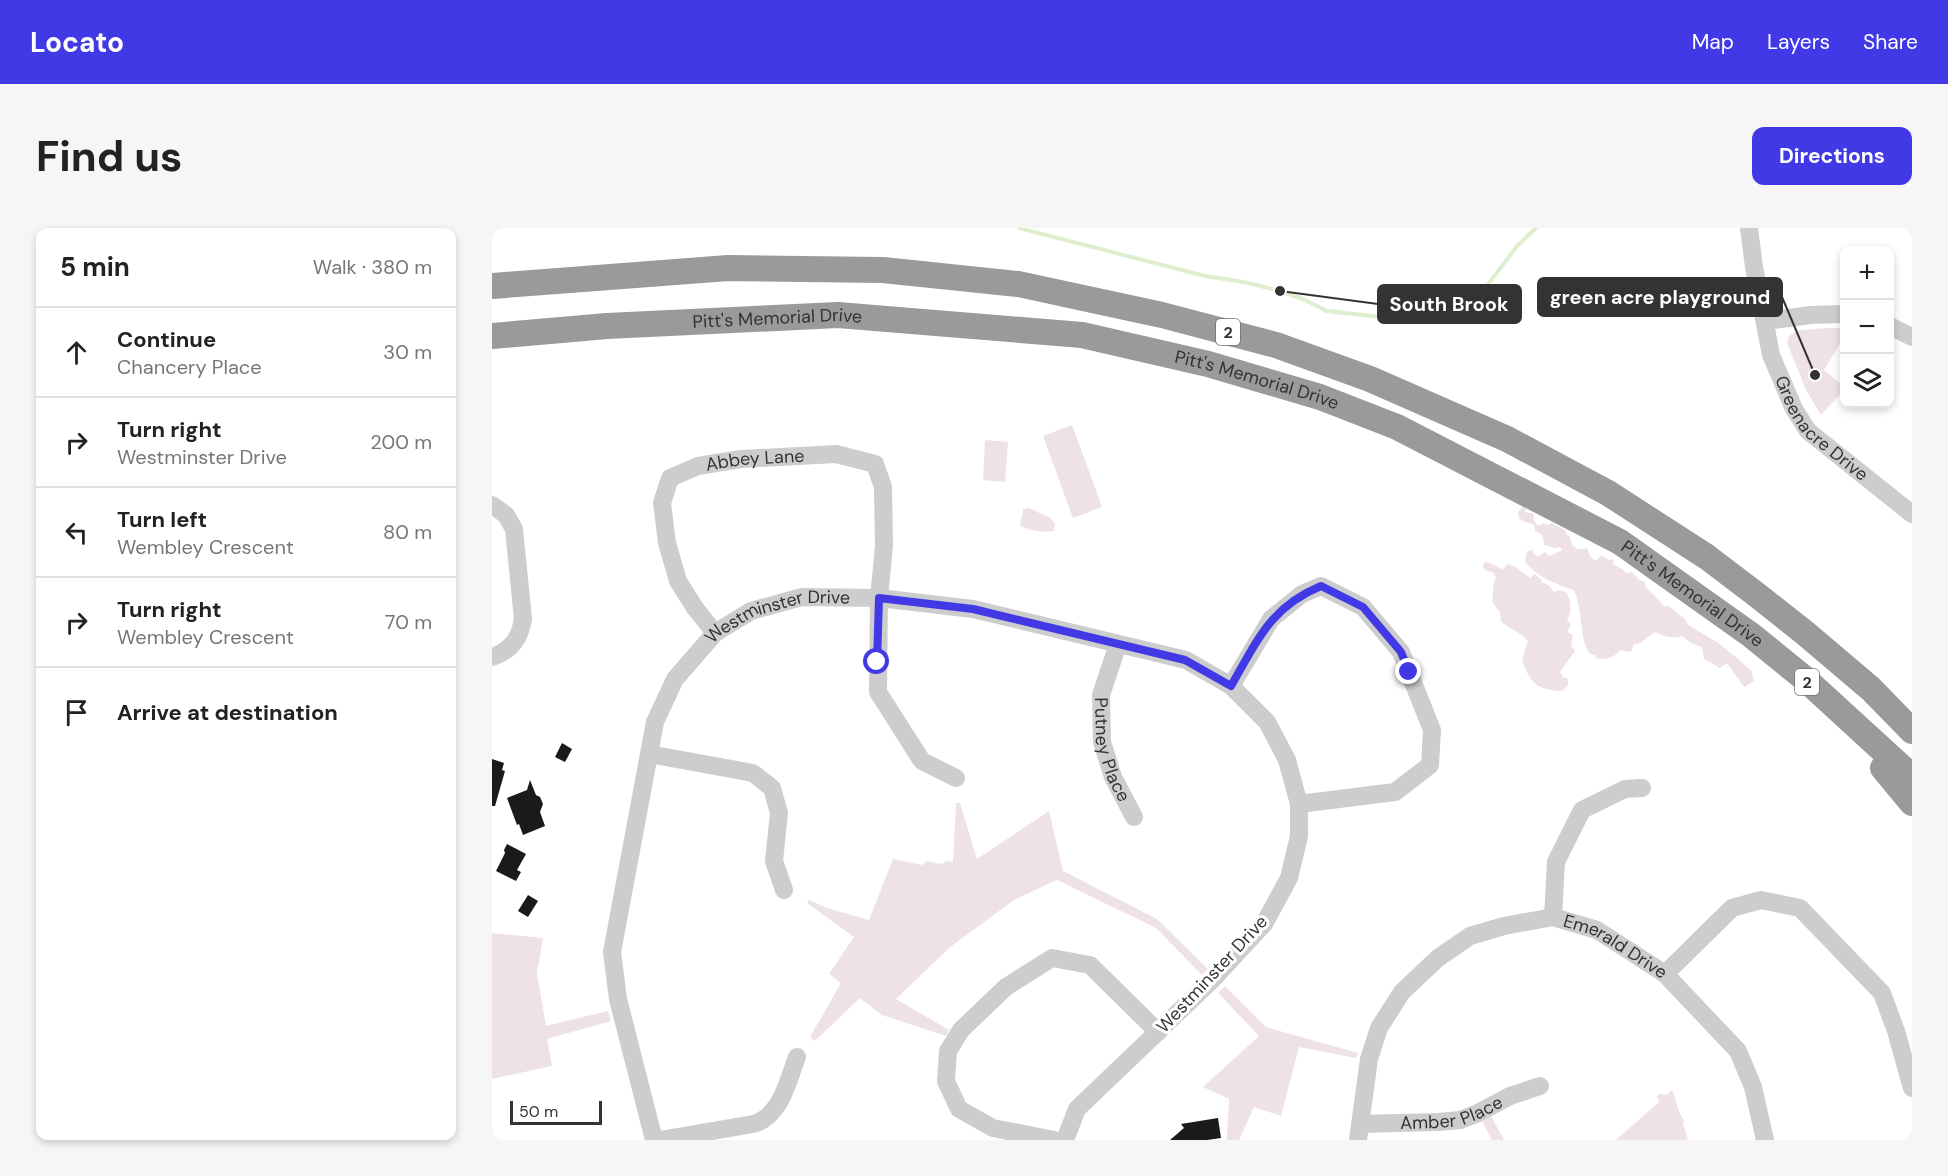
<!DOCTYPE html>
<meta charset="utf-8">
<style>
body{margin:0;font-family:"DM Sans",sans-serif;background:#f6f6f6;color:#222}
.controls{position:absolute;right:18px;top:18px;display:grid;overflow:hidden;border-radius:12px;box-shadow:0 3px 9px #0003}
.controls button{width:54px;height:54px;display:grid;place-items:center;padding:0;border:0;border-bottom:2px solid #e0e0e0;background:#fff;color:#222;font:30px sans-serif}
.scale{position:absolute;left:18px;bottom:15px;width:92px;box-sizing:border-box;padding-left:6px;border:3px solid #333;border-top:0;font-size:16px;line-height:21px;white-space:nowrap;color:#333;-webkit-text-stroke:4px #fff;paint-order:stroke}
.stop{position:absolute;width:18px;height:18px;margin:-14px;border:4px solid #4039e5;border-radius:50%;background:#fff}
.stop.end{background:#4039e5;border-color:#fff;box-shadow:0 2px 6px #0008}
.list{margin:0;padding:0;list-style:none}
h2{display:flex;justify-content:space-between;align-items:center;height:78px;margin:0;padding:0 24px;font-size:26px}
h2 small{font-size:20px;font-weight:400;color:#767676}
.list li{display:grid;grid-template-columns:39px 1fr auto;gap:18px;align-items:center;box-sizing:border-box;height:90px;padding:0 24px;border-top:2px solid #e0e0e0}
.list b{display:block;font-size:22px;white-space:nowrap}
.list p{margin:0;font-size:20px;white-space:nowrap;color:#767676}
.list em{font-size:20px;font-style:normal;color:#767676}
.icon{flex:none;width:33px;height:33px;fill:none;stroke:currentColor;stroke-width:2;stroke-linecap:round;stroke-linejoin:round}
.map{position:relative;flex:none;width:1420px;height:912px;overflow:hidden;border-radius:12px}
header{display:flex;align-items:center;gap:36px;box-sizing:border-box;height:84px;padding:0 30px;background:#4039e5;color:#fff}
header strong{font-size:28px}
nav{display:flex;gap:33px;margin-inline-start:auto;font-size:21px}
.intro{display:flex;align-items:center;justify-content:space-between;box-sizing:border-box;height:144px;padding:0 36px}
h1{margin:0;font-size:42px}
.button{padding:15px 27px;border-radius:12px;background:#4039e5;color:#fff;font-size:21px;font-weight:700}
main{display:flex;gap:36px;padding:0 36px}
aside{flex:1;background:#fff;border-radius:12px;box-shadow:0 3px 9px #0003}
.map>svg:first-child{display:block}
</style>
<header>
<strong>Locato</strong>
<nav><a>Map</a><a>Layers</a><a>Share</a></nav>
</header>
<div class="intro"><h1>Find us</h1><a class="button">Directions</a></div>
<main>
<aside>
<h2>5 min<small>Walk · 380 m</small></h2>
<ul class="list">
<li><svg class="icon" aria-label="ahead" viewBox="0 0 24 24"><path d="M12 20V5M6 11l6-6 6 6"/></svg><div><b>Continue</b><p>Chancery Place</p></div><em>30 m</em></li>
<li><svg class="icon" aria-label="right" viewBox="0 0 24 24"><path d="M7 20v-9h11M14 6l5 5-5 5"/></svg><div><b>Turn right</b><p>Westminster Drive</p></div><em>200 m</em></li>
<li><svg class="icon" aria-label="left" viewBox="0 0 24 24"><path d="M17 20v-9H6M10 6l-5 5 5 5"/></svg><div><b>Turn left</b><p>Wembley Crescent</p></div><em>80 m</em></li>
<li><svg class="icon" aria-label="right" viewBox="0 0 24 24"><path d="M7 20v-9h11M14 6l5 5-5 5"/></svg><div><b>Turn right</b><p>Wembley Crescent</p></div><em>70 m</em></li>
<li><svg class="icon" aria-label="arrive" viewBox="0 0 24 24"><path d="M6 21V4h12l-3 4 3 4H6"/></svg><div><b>Arrive at destination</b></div></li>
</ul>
</aside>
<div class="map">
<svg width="1420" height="912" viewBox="0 0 1420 912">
<rect width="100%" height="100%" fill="#fff"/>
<path fill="#efe2e7" d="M 1337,100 L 1352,100 L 1352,109 L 1332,142 L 1352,158 L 1352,162 L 1329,187 L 1314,162 L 1295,115 L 1297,108 L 1308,102 Z
M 580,197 L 610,279 L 581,290 L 551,208 Z
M 493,212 L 516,214 L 513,254 L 491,252 Z
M 1031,279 L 1034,281 L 1033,284 L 1042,286 L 1041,291 L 1046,298 L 1051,295 L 1056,297 L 1060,295 L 1074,303 L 1074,306 L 1078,308 L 1080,317 C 1086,322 1088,322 1095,320 L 1099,330 L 1104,333 L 1109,327 L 1117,332 L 1121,331 L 1121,336 L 1132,342 L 1134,345 L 1140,344 L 1147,352 L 1152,353 L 1154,359 L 1172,378 L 1177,378 L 1193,391 L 1196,397 L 1228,416 L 1259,442 L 1262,453 L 1252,459 L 1235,435 L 1228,440 L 1212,431 L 1210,419 L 1199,415 L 1190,408 C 1179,411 1173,409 1163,404 L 1148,415 L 1142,416 L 1139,424 L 1128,422 C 1124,429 1112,433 1104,430 L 1103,427 L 1098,426 C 1087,412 1091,382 1082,362 C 1065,357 1043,348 1033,333 L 1035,323 L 1040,322 L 1043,327 L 1047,328 L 1053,324 L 1058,328 L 1070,322 L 1068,319 L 1063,320 L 1052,317 L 1052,313 L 1049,306 L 1043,303 L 1042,297 C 1035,293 1026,296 1026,284 Z
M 537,280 L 558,290 L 563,296 L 562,303 C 552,305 536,303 528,297 L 531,281 Z
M 992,334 C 1000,334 1004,340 1012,341 L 1015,336 C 1027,339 1030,345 1039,350 L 1042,346 L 1049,351 L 1050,354 L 1058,358 L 1062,364 L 1067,362 L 1074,364 C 1080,373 1080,383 1075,393 L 1079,396 L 1075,404 L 1081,407 L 1079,418 L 1083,423 L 1068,444 L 1071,449 L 1076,451 L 1076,457 L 1070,463 C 1044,461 1038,456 1030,431 L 1036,413 C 1029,404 1018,401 1009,394 L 1008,384 L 1000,374 C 1002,365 1000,358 1004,350 L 1001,344 L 995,343 L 991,340 Z
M 464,575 L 468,575 L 485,631 L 557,583 L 571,643 L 665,691 L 716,741 L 710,747 L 664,700 L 565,652 L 522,672 L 457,720 L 404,771 L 457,802 L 454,808 L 390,787 L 368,770 L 323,813 L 318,809 L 349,755 L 337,746 L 362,709 L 315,675 L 317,672 L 335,680 L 377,692 L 401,631 L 430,637 L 435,633 L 450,636 L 455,633 L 461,634 Z
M 0,705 L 51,710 L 45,745 L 54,798 L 116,783 L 119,793 L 55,811 L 60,838 L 0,851 Z
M 733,758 L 774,799 L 866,825 L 864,830 L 807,819 L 789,888 L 762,879 L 747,912 L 735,912 L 737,871 L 711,859 L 767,808 L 726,765 Z
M 1180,862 C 1184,871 1186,885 1192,892 L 1191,895 L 1196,912 L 1124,912 L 1167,874 L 1165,869 L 1167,866 L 1174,867 Z
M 999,888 L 1012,912 L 1000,912 L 990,893 Z"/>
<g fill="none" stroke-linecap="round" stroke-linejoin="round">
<path stroke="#deeecf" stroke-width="4" d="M 527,0 L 713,48 L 752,54 L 788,63 L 813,72 L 835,83 L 917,92 L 981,76 L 1026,17 L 1044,0"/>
</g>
<path fill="#1a1a1a" d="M 70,515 L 80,521 L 73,534 L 63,529 Z
M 0,531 L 12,535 L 10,542 L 13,543 L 3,578 L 0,578 Z
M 38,552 L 44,567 L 48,569 L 51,576 L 48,584 L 53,598 L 31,607 L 27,596 L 25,597 L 15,570 L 35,562 Z
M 15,616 L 34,626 L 25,642 L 29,644 L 24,653 L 4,643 L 13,625 L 12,622 Z
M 36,667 L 46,673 L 36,689 L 26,683 Z
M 726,890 L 729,910 L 715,912 L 678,912 L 692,900 L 689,896 Z"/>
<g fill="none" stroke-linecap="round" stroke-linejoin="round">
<g stroke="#cdcdcd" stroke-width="18">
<path id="s1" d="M 1257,0 L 1262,39 L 1279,127 L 1302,181 L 1316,203 L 1420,286"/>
<path d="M 1274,93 L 1319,87 L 1352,86"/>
<path d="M 1398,98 L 1420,109"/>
<path d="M 0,277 L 14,287 L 22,301 L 31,391 C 28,410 19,423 0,429"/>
<path id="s2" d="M 223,405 L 203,380 L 186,353 L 175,315 L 170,275 L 178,250 L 206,238 L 249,231 L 344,226 L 383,236 L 391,259 L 392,318 L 387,370 L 386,464 L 430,533 L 464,550"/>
<path id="s3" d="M 626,416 L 609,467 L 610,514 L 621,549 L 642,589"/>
<path d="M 739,458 L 779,391 L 810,366 L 829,358 L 871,379 L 909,424 L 940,502 L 938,537 L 903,564 L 807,576"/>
<path d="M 157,526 L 261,545 L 280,560 L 287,585 L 282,633 L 292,662"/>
<path d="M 1061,689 L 1064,634 L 1090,582 L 1133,561 L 1150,560"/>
<path d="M 1173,746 L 1240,680 L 1269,672 L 1308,680 L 1390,765 L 1404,803 L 1420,860"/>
<path id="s4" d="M 868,896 L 946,894 L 968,892 L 984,886 L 1018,868 L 1048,858"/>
<path id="s5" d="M 162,912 L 126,771 L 120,724 L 163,494 L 183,451 L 223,405 L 259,383 L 310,369 L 387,370 L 481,381 L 694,432 L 739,458 L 775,494 L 795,532 L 807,576 L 807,608 L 797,650 L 772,696 L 721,751 L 585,881 L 573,912"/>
<path d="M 168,912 L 261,896 C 289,889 296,852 305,829"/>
<path d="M 562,912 L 501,900 L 467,881 L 454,853 L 456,823 L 469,802 L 514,759 L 560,730 L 598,737 L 666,804"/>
<path id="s6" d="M 866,912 L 877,831 L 887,800 L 910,764 L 946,730 L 978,708 L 1012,698 L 1061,689 L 1105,702 L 1173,746 L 1246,823 L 1261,859 L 1273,912"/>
</g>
<g stroke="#9a9a9a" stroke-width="26">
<path d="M 0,58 L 236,40 L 391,42 L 526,56 L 670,87 L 784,117 L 878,151 L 1015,211 L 1116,265 L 1215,329 L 1265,367 L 1313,405 L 1379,461 L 1420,503"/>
<path id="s7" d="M 0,108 L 115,98 L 346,87 L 590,107 L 716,136 L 828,169 L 905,199 L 1128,314 L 1259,407 L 1312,450 L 1420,549"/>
<path d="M 1391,540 L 1420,575"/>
</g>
</g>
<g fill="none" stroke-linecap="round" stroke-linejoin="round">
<path stroke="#4039e5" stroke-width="8" d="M 385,434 L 387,370 L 481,381 L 693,432 L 739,458 C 765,413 778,379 829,358 L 871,379 L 909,424 L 917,444"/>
</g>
<g text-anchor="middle" stroke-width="6" stroke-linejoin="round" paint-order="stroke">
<g fill="#fff" stroke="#707070" stroke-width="1.5">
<rect x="724" y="91" width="24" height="26" rx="4.5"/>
<rect x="1303" y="441" width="24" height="26" rx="4.5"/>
</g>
<g font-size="16" font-weight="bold" fill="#333">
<text x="736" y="110">2</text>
<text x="1315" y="460">2</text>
</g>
<g font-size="18" fill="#333" stroke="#fff">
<text dy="6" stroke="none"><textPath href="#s7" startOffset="286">Pitt's Memorial Drive</textPath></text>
<text dy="6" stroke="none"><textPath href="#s7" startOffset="772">Pitt's Memorial Drive</textPath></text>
<text dy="6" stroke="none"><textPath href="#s1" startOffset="220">Greenacre Drive</textPath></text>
<text dy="6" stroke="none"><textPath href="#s2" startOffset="258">Abbey Lane</textPath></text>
<text dy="6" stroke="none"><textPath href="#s7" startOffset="1260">Pitt's Memorial Drive</textPath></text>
<text dy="6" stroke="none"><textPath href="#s5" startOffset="602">Westminster Drive</textPath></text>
<text dy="6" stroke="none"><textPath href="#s3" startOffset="110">Putney Place</textPath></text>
<text dy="6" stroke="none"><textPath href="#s6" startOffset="400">Emerald Drive</textPath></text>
<text transform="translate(720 746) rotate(-47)" y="6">Westminster Drive</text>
<text dy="6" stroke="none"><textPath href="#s4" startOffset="93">Amber Place</textPath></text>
</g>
</g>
<path fill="none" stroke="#333" stroke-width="2" d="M1323 147L1290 69M788 63L886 76"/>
<g fill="#333" stroke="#fff" stroke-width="2">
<circle cx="1323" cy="147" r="6"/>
<circle cx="788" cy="63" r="6"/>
</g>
<g fill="#333" stroke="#333" stroke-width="2">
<rect x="1046" y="50" width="244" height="38" rx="6"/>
<rect x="886" y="57" width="143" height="38" rx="6"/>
</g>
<g font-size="20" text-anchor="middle" font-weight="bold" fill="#fff">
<text x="1168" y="76">green acre playground</text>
<text x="957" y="83">South Brook</text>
</g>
</svg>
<div class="controls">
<button>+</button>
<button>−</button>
<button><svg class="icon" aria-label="layers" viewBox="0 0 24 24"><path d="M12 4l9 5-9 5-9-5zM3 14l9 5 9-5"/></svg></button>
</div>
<div class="scale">50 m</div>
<div class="stop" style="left:385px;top:434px"></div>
<div class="stop end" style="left:917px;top:444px"></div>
</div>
</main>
